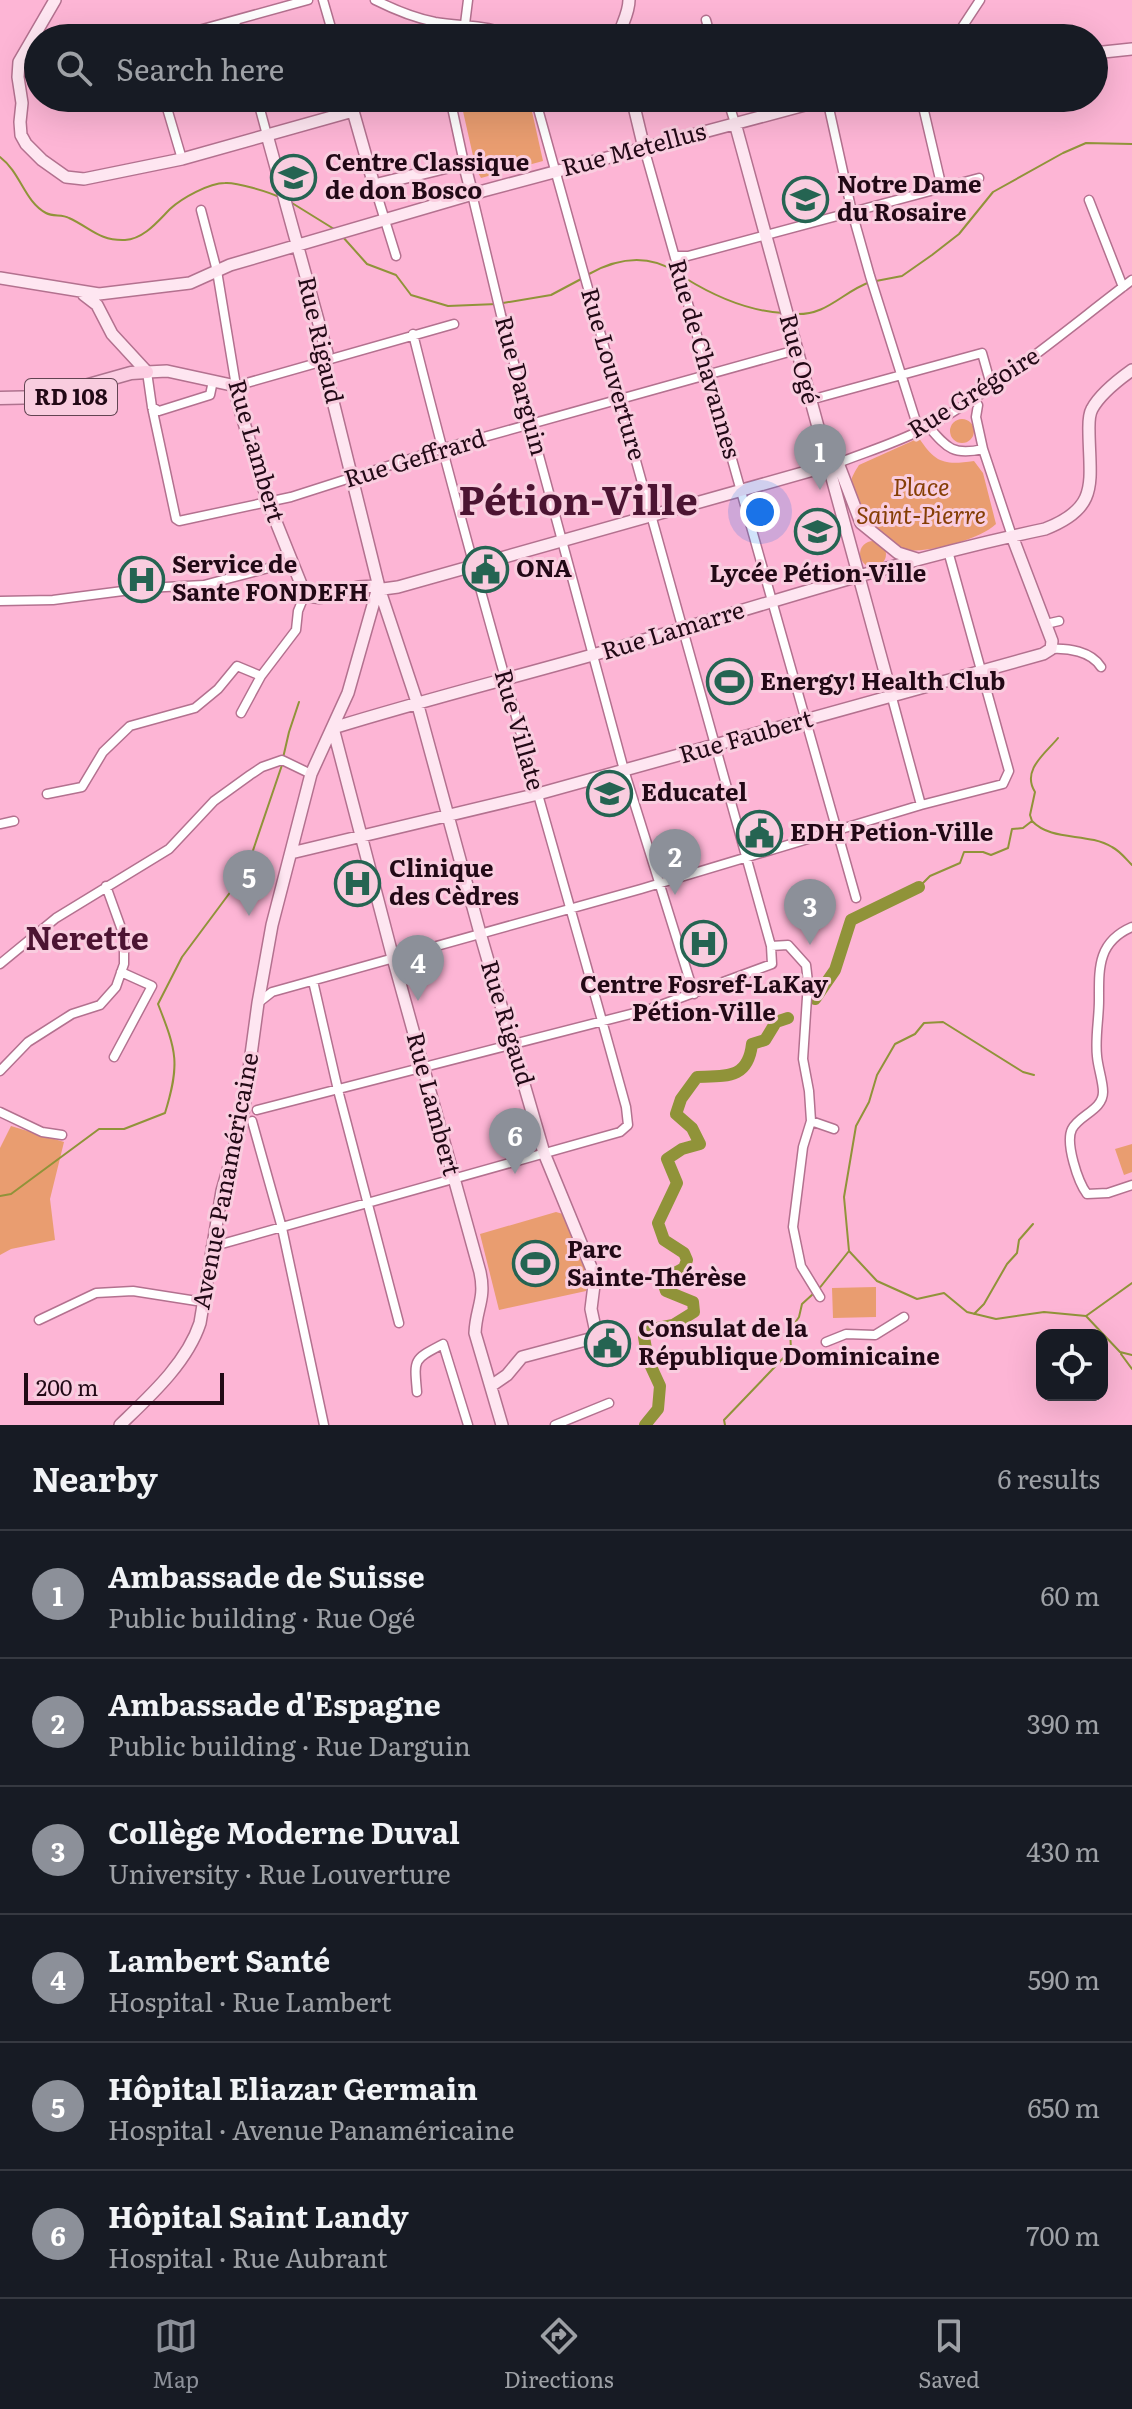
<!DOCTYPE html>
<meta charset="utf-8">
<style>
body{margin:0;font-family:Literata,serif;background:#20242c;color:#f1f3f6}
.controls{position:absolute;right:24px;bottom:24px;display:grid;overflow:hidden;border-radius:16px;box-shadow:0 8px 32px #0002}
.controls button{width:72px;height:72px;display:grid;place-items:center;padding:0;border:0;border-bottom:2px solid #363941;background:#171b24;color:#f1f3f6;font:40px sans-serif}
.scale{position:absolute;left:24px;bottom:20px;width:200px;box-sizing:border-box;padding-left:8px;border:4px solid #220916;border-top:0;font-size:22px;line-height:28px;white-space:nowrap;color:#220916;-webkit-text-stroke:6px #f9cddf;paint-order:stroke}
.you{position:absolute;left:760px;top:512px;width:28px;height:28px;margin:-20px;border:6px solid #fff;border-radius:50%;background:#1a73e8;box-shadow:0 0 0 12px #1a73e833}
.badge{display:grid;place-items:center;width:52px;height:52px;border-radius:50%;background:#8c9099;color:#fff;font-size:26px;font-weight:700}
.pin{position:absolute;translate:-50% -66px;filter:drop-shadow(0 2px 4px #0008)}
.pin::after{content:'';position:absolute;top:42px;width:28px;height:24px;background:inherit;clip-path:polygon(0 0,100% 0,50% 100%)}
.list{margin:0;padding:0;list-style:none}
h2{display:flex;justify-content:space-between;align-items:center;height:104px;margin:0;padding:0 32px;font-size:34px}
h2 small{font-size:26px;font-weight:400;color:#9ea1a6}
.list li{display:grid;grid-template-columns:52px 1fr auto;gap:24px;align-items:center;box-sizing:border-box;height:128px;padding:0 32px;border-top:2px solid #363941}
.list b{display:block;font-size:30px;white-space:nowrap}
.list p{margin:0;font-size:26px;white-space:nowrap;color:#9ea1a6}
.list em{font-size:26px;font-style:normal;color:#9ea1a6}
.icon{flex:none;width:44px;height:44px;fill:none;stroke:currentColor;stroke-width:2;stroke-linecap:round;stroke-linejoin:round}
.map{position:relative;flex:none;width:1132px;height:1425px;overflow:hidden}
.search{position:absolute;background:#171b24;box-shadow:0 8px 32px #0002;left:24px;right:24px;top:24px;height:88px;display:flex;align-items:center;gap:20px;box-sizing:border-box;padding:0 28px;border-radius:44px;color:#9ea1a6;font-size:30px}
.sheet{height:872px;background:#171b24}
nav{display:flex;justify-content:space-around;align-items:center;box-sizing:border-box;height:112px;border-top:2px solid #363941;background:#171b24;font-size:22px;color:#9ea1a6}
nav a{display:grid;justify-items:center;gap:4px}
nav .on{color:#8c9099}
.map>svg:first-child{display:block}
</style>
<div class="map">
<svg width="1132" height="1425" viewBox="0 0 1132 1425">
<rect width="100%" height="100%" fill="#fdb5d5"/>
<path fill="#e99d70" d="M 461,28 L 490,32 L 504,38 L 451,38 Z
M 460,98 L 529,98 L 543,161 L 481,178 L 476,169 Z
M950 431a12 12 0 1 1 24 0a12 12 0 1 1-24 0Z
M 919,438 C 936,464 945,465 974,461 L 983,473 L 996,524 C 978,541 924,554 899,550 C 891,538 884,531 869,528 C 862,516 852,497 851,483 C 851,477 856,470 859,465 Z
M860 554a13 13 0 1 1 26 0a13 13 0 1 1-26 0Z
M 11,1126 L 64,1142 L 50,1199 L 55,1240 L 11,1249 L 0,1255 L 0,1148 Z
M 1132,1144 L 1132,1172 L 1124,1175 L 1115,1149 Z
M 556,1212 L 563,1214 C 577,1232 592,1268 586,1291 L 499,1310 L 480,1234 Z
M 876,1287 L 876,1317 L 833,1318 L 832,1288 Z"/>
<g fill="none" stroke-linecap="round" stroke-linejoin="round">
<path stroke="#909339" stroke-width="2" d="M 0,157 C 21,173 24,201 46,213 C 53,217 62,214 69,218 C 91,228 99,241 125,240 C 144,239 158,221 170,209 C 182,198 209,183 225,183 C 236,182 269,192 279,197
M 292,203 L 334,229
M 342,236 L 367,264 L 396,275 L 411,295 L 448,306 L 497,304
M 589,274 C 618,258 648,254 676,272
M 685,278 C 714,296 749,311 783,313
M 876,281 L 902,276 L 932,255 L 959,234 L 993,192 L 1063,153 L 1086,143 L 1132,144
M 503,303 L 551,295 L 583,278
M 794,314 C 827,316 842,292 870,282
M 283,758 L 289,732 L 299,702
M 1032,821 C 1052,842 1087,832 1112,847 C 1120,851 1126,859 1132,865
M 919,887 L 930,876 L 960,863 L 964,852 L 983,852 L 991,855 L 1008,848 L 1012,829 L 1023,828 L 1032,821 L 1030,815 L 1035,792 C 1021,770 1046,753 1058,738
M 0,1196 L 11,1194 L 99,1129 L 124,1129 L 165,1113 C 180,1064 177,1052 158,1004 L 182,957 L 246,871 L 282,765
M 849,1251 L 844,1197 L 856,1126 L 869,1102 L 877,1075 L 895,1044 L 915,1034 L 924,1023 L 943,1022 L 1023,1072 L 1034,1075
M 818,1290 L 849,1251 L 877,1281 L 917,1299 L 944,1293 L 967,1312 L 996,1319 L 1044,1312 L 1086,1316 L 1132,1283
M 974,1314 L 984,1304 L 1007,1264 L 1017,1253 L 1019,1240 L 1033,1224
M 1086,1316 L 1120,1352 L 1132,1355
M 1121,1354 L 1132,1369
M 725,1425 L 724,1420 L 791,1350 L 790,1330 L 799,1317 L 802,1304 L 813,1294"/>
<path stroke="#909339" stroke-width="12" d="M 815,999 L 835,970 L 851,920 L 919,887
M 645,1425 L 658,1409 L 660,1386 L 648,1360 L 644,1337 L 648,1330 L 673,1325 L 694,1312 L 693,1302 L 666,1291 L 664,1285 L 666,1278 L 684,1268 L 687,1260 L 684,1253 L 664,1240 L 658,1223 L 677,1183 L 667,1159 L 682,1149 L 700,1144 L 692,1128 L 676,1114 L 681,1099 L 697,1077 C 727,1076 748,1079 752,1044 L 765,1040 L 776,1022 L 788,1018"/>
<defs>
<path id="street" d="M 323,0 L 334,38
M 375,0 C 393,9 415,18 435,22 C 464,27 489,23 515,38
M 706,20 L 711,38
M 235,22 L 240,38
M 434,22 L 437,38
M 465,24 L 468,0
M 170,38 L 308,0
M 955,38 L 980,0
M 164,98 L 182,159
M 257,98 L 267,135
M 350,98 L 353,111
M 450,98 L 464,163
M 727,98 L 735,123
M 921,98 L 942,188
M 827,99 L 852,212 L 870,276 L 919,431
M 644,148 L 856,898
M 374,185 L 396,256
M 472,194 L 501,315 L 624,770 L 694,994
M 1089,200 L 1123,287
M 201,210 L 217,271 L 236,386 L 454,324
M 675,256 L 688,256 L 979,178
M 147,372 L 152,407 L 176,519 L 179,521 L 291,497 L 441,449 L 796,350
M 972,398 L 978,405 L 976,417 L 983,449 L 1012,536
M 810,400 L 982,353 L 991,385
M 152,407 L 159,411 L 210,395 L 213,381
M 928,426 C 947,448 953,456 983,449
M 838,463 C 866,452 896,443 923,429 C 996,390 1066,330 1132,280
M 0,601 L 53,600 L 146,588 L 204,585 L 291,562
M 1046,624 L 1059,621
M 1051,649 C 1068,648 1091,651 1101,667
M 891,694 L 921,805
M 241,713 L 261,676 L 296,630 L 298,611 L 305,594
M 47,794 L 82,787 L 103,752 L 130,726 L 195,708 L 218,689 L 237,666 L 261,676
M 0,824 L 14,821
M 1132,927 C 1097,942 1099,969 1099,1000 C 1099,1019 1095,1037 1097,1056 C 1098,1068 1103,1081 1103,1092 C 1103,1110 1079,1115 1072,1129 C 1065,1143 1078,1182 1087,1194 L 1108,1193 L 1132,1185
M 771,946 L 788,945 L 806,965 L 808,982 L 803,1059 L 809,1091 L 811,1121 L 803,1147 L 793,1227 L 801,1266 L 820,1297
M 0,964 L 56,918 L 169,849 L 214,801 L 250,775 L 262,767 L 282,760 L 311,774
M 313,981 L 338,1090 L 399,1323
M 258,1003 L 272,992 L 641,889 L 921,805 L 1003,784 L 1009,771 L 948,551
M 114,1057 L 152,986 L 121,972
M 0,1071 L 28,1042 L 72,1014 L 100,1005 L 116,987 L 124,964 L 124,936 L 106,886
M 257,1110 L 650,1009 L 772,964 L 771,946 L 535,98
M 0,1112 L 42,1132 L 62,1135
M 252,1121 L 282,1228 L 324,1425
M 811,1121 L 834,1129
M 211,1247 L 620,1132 L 628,1125 L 626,1107 C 555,849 478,594 413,334
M 39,1320 L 96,1293 L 133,1291 L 203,1302
M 826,1342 L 846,1334 L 875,1335 L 904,1317
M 417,1392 C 414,1358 413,1360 443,1344 L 468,1425
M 555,1425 L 609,1403"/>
<path id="secondary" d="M 55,0 L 19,62 L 18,77 L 22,103 L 20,122 L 21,135 L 26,144 L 42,160 L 66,177 L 84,179 L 182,159 L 353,111 L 374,185 L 464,163 L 472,194
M 618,38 C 621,25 629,14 629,0
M 1094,53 L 1132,49
M 632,98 L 644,148
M 735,123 L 891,694
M 267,135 L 324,342 L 327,353 L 323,361 L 378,583
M 0,278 L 99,294 L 190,283 L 230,265 L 483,191 L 831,98
M 84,295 L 97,305 L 112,334 L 147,372 L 167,371 L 236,386 L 238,403 L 268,502 L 305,594 C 321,603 338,592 355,588 C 361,586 368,587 374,586
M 383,589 L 398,587 L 838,463 L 861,523 L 898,553 L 917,559
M 380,591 L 417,702 L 480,933 L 544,1153 L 595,1277 L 591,1309 L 597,1337 L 522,1357 L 507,1375 L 491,1386
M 333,728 C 420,701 508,679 596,654 C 745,611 893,561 1045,529 C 1099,508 1090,484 1089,434 C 1089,426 1088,416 1092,409 C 1100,394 1118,380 1132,370
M 333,728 L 393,958 L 480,1272 C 486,1299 476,1308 475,1333 L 502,1425
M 291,853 L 538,794 L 1043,654 L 1051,649 L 1052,641 L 1012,536
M 120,1425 C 149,1397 187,1363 200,1323 L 222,1191 L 242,1121 L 258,1003 L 272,925 L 311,774 L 348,693 L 377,591"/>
<path id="primary" d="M 0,398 L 46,397 L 131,373 L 147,372"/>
</defs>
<use href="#street" stroke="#b3718f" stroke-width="11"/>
<use href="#secondary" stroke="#b3718f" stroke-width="14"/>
<use href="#primary" stroke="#ae728e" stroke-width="15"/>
<use href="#street" stroke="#fff" stroke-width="8"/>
<use href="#secondary" stroke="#fee6f1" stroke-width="11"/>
<use href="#primary" stroke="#fccde2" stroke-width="12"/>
</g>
<defs>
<symbol id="university-ring" viewBox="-11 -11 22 22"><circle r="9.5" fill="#f9cddf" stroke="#256452" stroke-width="1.5"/><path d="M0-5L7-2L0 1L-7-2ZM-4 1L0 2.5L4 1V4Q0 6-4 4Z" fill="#256452"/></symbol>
<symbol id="school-ring" viewBox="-11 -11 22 22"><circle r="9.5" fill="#f9cddf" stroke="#256452" stroke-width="1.5"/><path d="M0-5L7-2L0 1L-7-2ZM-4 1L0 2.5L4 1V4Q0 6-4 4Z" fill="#256452"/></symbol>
<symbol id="civic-ring" viewBox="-11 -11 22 22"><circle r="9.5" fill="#f9cddf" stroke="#256452" stroke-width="1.5"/><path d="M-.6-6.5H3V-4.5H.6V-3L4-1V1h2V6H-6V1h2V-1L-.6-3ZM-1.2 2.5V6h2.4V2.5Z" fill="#256452"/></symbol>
<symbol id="hospital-ring" viewBox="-11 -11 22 22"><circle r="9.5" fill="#f9cddf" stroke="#256452" stroke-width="1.5"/><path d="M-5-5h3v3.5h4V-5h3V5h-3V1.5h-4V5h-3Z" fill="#256452"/></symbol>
<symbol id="stadium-ring" viewBox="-11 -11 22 22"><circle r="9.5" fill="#f9cddf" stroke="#256452" stroke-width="1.5"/><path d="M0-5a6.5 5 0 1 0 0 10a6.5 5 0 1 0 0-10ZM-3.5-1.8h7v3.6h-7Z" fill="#256452"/></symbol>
</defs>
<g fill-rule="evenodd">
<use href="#university-ring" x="268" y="152" width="51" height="51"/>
<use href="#university-ring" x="780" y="174" width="51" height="51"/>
<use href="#school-ring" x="792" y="506" width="51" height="51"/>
<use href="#civic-ring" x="460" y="544" width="51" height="51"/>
<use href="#hospital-ring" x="116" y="554" width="51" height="51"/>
<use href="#stadium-ring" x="704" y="656" width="51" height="51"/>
<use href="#university-ring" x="584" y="768" width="51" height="51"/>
<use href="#civic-ring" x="734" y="808" width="51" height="51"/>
<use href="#hospital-ring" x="332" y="858" width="51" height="51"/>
<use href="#hospital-ring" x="678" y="918" width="51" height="51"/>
<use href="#stadium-ring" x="510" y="1238" width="51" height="51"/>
<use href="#civic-ring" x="582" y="1318" width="51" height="51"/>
</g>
<g text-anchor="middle" stroke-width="6" stroke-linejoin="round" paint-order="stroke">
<rect fill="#f9cddf" stroke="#624452" stroke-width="2" x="25" y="379" width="92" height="36" rx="6"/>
<g font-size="22" font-weight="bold" fill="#220916">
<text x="71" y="405">RD 108</text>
</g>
<g font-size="24" fill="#220916" stroke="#f9cddf">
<text transform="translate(634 150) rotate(-15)" y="8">Rue Metellus</text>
<text transform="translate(320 340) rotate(77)" y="8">Rue Rigaud</text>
<text transform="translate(704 359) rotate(74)" y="8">Rue de Chavannes</text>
<text transform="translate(799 359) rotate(75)" y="8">Rue Ogé</text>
<text transform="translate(613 374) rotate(74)" y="8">Rue Louverture</text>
<text transform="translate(521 386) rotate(75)" y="8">Rue Darguin</text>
<text transform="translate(974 393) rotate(-32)" y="8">Rue Grégoire</text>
<text transform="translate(256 451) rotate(74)" y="8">Rue Lambert</text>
<text transform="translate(415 459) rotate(-17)" y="8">Rue Geffrard</text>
<text transform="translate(673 631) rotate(-17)" y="8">Rue Lamarre</text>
<text transform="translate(519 730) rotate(74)" y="8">Rue Villate</text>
<text transform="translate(746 737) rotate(-16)" y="8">Rue Faubert</text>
<text transform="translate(507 1023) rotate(73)" y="8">Rue Rigaud</text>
<text transform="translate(433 1104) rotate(75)" y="8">Rue Lambert</text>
<text transform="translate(226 1181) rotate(-79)" y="8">Avenue Panaméricaine</text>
</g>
<g font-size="24" font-weight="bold" fill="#220916" stroke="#f9cddf" text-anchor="start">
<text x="325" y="171">Centre Classique<tspan x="325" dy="28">de don Bosco</tspan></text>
<text x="837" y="193">Notre Dame<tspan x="837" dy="28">du Rosaire</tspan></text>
<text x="172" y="573">Service de<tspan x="172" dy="28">Sante FONDEFH</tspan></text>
<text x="516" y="577">ONA</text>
<text x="818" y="582" text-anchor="middle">Lycée Pétion-Ville</text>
<text x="760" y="690">Energy! Health Club</text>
<text x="641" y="801">Educatel</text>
<text x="790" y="841">EDH Petion-Ville</text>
<text x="389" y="877">Clinique<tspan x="389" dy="28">des Cèdres</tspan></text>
<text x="704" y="993" text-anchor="middle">Centre Fosref-LaKay<tspan x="704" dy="28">Pétion-Ville</tspan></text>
<text x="567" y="1258">Parc<tspan x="567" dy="28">Sainte-Thérèse</tspan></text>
<text x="638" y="1337">Consulat de la<tspan x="638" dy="28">République Dominicaine</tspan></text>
</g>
<g font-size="24" font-style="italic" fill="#853e05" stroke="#f9cddf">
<text x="921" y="496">Place<tspan x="921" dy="28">Saint-Pierre</tspan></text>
</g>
<g font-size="32" font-weight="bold" fill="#4c1432" stroke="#f9cddf">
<text x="87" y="950">Nerette</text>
</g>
<g font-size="40" font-weight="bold" fill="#4c1432" stroke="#f9cddf">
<text x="578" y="515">Pétion-Ville</text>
</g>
</g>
</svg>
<div class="controls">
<button><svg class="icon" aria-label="locate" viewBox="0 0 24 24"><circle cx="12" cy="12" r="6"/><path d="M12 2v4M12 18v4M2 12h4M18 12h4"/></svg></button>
</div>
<div class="scale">200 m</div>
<div class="you"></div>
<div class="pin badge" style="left:820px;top:490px">1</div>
<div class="pin badge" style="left:675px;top:895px">2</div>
<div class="pin badge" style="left:810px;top:945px">3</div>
<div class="pin badge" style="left:418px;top:1001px">4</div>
<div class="pin badge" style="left:249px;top:916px">5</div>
<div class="pin badge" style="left:515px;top:1174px">6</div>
<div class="search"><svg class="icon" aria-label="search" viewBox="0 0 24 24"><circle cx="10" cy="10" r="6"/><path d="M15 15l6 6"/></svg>Search here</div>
</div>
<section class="sheet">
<h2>Nearby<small>6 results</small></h2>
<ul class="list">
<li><span class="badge">1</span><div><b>Ambassade de Suisse</b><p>Public building · Rue Ogé</p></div><em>60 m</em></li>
<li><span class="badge">2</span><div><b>Ambassade d'Espagne</b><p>Public building · Rue Darguin</p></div><em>390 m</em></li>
<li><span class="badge">3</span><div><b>Collège Moderne Duval</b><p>University · Rue Louverture</p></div><em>430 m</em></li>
<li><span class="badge">4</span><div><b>Lambert Santé</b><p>Hospital · Rue Lambert</p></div><em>590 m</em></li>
<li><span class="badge">5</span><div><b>Hôpital Eliazar Germain</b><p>Hospital · Avenue Panaméricaine</p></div><em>650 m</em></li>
<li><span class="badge">6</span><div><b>Hôpital Saint Landy</b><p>Hospital · Rue Aubrant</p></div><em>700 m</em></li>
</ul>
</section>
<nav>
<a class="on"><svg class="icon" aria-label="map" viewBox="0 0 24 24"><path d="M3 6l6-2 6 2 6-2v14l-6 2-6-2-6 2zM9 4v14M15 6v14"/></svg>Map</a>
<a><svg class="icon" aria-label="directions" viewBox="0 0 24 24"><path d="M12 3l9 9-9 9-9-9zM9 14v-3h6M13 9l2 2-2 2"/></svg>Directions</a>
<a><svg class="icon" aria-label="saved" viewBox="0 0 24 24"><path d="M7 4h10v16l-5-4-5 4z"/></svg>Saved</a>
</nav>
